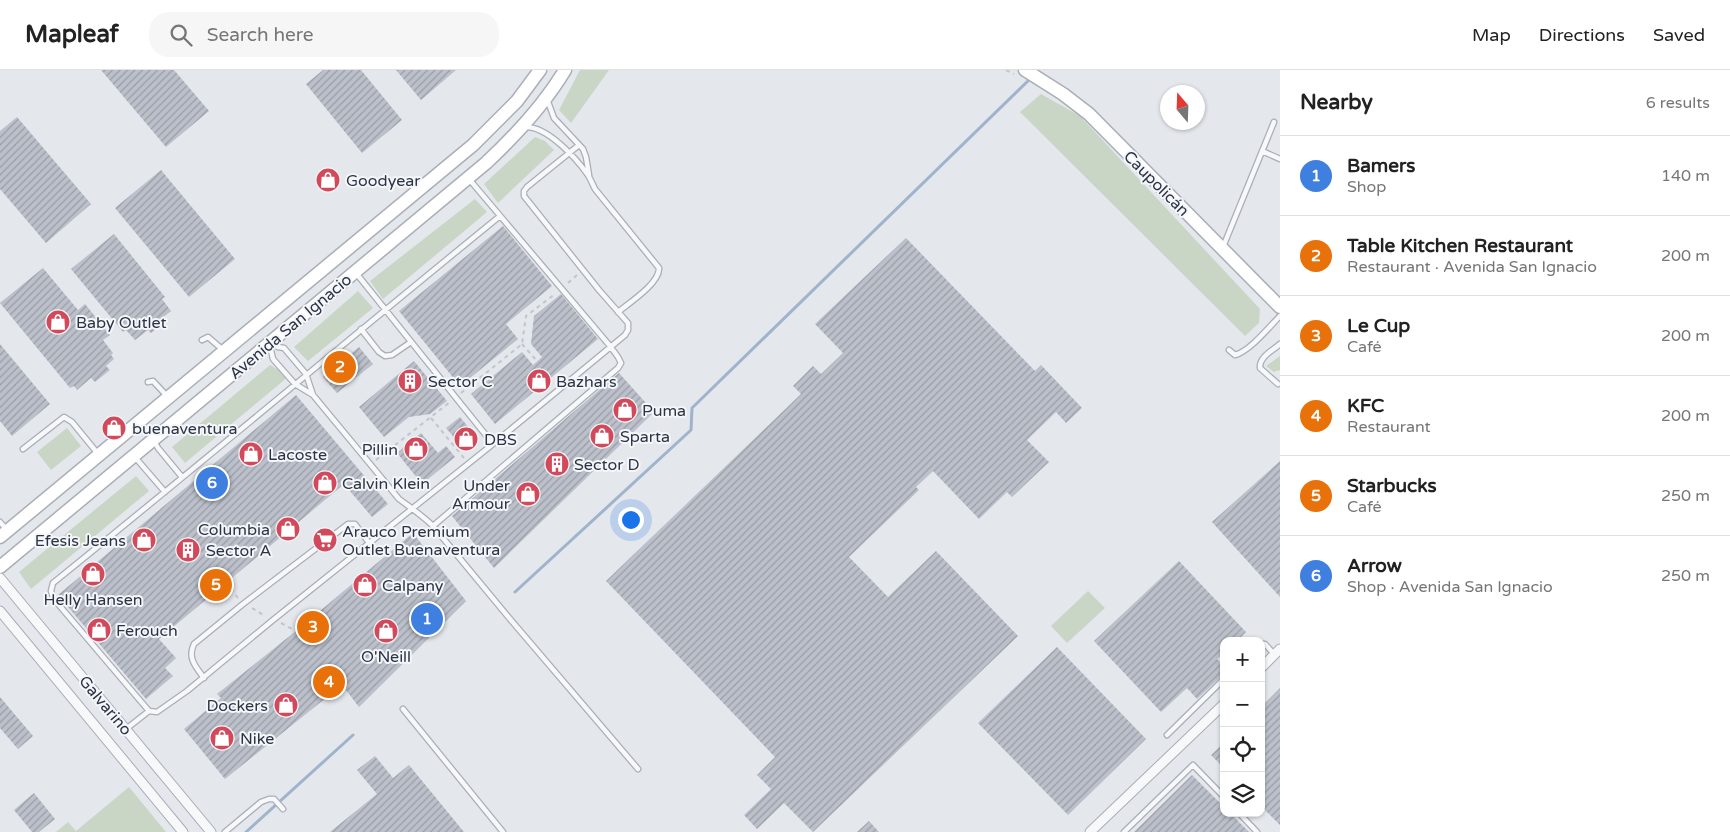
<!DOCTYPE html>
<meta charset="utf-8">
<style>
body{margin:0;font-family:"Varela Round",sans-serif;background:#f6f6f6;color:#222}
.controls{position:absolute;right:15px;bottom:15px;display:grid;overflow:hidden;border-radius:10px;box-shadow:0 1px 4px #0004}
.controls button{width:45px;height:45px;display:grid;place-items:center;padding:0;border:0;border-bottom:1px solid #e0e0e0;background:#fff;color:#222;font:25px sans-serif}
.compass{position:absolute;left:1160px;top:15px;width:45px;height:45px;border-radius:50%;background:#fff;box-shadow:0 1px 4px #0004;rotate:341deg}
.you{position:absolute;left:630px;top:449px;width:18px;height:18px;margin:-12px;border:4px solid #fff;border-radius:50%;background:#1a73e8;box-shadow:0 0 0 8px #1a73e833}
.badge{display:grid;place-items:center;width:32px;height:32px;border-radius:50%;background:#7c3aed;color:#fff;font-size:16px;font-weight:700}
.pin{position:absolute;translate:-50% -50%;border:2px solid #fff;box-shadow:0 1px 5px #0006}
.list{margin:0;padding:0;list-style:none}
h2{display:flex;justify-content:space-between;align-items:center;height:65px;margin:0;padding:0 20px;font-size:21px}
h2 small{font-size:16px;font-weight:400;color:#767676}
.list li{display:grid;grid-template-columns:32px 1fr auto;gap:15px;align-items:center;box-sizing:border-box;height:80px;padding:0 20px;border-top:1px solid #e0e0e0}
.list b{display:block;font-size:19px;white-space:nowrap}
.list p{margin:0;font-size:16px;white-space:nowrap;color:#767676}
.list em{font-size:16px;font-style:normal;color:#767676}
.icon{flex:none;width:28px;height:28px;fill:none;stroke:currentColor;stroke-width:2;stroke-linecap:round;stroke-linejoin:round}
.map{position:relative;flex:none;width:1280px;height:762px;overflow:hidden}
header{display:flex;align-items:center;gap:30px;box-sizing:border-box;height:70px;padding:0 25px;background:#fff;border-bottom:1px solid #e0e0e0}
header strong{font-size:24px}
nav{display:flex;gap:28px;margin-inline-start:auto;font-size:18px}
.search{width:350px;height:45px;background:#f6f6f6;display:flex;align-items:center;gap:12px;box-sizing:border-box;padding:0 18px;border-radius:20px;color:#767676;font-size:19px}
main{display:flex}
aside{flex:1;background:#fff}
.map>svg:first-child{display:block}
</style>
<header>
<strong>Mapleaf</strong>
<div class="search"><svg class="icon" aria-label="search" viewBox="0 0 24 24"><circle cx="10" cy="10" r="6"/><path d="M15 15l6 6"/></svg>Search here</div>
<nav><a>Map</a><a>Directions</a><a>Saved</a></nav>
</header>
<main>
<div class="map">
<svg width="1280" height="762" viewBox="0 0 1280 762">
<defs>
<pattern id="building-hatch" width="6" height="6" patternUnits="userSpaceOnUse" patternTransform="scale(1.25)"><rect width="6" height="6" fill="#bbc0ca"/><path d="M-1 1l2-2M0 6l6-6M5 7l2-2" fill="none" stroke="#989da6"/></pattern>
</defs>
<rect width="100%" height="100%" fill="#e4e7ec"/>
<path fill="#c9d6c5" d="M 580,0 L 609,0 L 571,53 L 559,40 Z
M 1041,24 L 1080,46 L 1260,239 L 1259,253 L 1245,266 L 1020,42 Z
M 535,67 L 545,71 L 554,80 L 498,133 L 484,114 Z
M 475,129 L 487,142 L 383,229 L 370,211 Z
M 358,221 L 373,238 L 308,291 L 294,277 Z
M 1280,286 L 1280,300 L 1274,302 L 1266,296 Z
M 270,295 L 289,306 L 185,393 L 172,377 Z
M 67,358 L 81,376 L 51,400 L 37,382 Z
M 136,406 L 149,421 L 31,519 L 19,502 Z
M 1088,521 L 1105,538 L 1067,573 L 1051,556 Z
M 129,717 L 166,762 L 56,762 L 68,752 L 76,761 Z"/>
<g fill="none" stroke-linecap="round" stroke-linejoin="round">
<path stroke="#9fb4cc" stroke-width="3" d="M 515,522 L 691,360 L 692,338 L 1032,7
M 246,762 L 353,665"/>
</g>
<path fill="url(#building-hatch)" d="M 101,0 L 174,0 L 209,41 L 166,77 Z
M 323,0 L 361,0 L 402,50 L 362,83 L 306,14 Z
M 396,0 L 456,0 L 421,30 Z
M 17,47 L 91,134 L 46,173 L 0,119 L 0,61 Z
M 161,100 L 235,189 L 189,227 L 115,138 Z
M 503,156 L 552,216 L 506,254 L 518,269 L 460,316 L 399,241 Z
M 114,164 L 165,227 L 162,229 L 171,241 L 158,251 L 161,255 L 151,263 L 148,260 L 135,270 L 126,260 L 123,262 L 71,199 Z
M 906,168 L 1035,301 L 1041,295 L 1082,338 L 1066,353 L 1056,342 L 1027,370 L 1049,392 L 1012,427 L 1007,422 L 979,449 L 933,401 L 916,417 L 919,420 L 849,487 L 888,527 L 936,481 L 1018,566 L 813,762 L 784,733 L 757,759 L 744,745 L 771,719 L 757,705 L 775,687 L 606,511 L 801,324 L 793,316 L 813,296 L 821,304 L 843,283 L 815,254 Z
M 43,198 L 78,240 L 85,234 L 110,265 L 103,270 L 113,283 L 111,285 L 114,289 L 106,296 L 110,300 L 95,312 L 91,308 L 77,320 L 74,316 L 70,318 L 0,233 Z
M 561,224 L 598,269 L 495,354 L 471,324 L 522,282 L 533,295 L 542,287 L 531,274 L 534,246 Z
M 0,274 L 50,334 L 12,366 L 0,351 Z
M 359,277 L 373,294 L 337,323 L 323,307 Z
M 414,291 L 447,331 L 430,344 L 409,347 L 384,367 L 359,337 Z
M 619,303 L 654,342 L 494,498 L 452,446 Z
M 296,325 L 388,434 L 372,447 L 344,414 L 159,569 L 176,588 L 165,598 L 173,606 L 146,629 L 58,525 Z
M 460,347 L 477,368 L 464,379 L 446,358 Z
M 421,363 L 438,383 L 446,376 L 455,387 L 422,414 L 397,383 Z
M 1280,391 L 1280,527 L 1212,452 Z
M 413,463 L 466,531 L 359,637 L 342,615 L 225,709 L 184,659 L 221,628 L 217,624 L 296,561 Z
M 1179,491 L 1246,562 L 1237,571 L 1224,571 L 1224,583 L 1217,589 L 1224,596 L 1224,604 L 1197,629 L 1187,618 L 1161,642 L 1094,571 Z
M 1057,577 L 1146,669 L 1068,745 L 978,653 Z
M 1280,618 L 1280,755 L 1261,736 L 1261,637 Z
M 0,627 L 33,666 L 18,679 L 0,658 Z
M 1224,673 L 1224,698 L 1211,685 Z
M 375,686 L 393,708 L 409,695 L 464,762 L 330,762 L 377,724 L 357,700 Z
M 1192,705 L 1224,737 L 1224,743 L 1230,743 L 1249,762 L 1134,762 Z
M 34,723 L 55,749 L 39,762 L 32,762 L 14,740 Z
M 869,751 L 879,762 L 857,762 Z"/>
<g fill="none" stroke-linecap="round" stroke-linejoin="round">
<defs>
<path id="lane" d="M 547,29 L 554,48 L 583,79 L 586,87 L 589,105
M 526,57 C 548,57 576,88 588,105 C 591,110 593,115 595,119 L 659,198 C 660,213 629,233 618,242
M 1262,81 L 1280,89
M 500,146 C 350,268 203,392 53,513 L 51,521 L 53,528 L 149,641 L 157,642 L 187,621 L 273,550 L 493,374 L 625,265 L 628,260 L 628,253 L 599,220 L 524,126 L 524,121 L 527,117 L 579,75
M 1223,177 L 1274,52
M 356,203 L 493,374
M 361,259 L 379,282 L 385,286 L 392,285 L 411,272
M 202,270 L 208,267 L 223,280
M 271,273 L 278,277 L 284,278 L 306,304 L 313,325
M 270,276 L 273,289 L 295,314 L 313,325 L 399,429 C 411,438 423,446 433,456 L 510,549 L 638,699
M 1229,280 L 1235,285 C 1250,281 1269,257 1280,246
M 148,312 L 153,311 L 167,326
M 1278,314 L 1260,298 C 1259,287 1272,281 1280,274
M 154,371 L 158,378 L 182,407
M 23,379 L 64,347 L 72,352 L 99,385
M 134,386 L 165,422
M 0,452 L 7,460
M 433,456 L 618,298 L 621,293 L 618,287 L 610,276 L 469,109
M 1261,574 L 1265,574 L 1275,585
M 204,608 C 196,597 187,588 194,574 L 243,534 L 348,454 L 355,454 L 369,473
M 403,639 L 503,762
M 126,659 L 149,641
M 1167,665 L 1224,609
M 1239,743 L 1257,762
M 225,762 L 261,732 L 269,729 L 274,729 L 283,739
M 1124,762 L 1193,695 L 1224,727"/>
<path id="street" d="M 0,508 L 211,762
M 0,541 L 183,762
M 1261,598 L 1280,579
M 1090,762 L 1224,634"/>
<path id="secondary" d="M 1025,0 L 1063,24 L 1089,44 L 1280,237
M 0,467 L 473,75 L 517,31 L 540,0
M 0,497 L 486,93 C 516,65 544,35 565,0"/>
</defs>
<use href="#lane" stroke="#a9aeb7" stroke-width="7"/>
<use href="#street" stroke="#a9aeb7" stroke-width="11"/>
<use href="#secondary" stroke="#a9aeb7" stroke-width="15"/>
<path stroke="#c2c5cb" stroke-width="2" stroke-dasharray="4 4" stroke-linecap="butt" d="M 1006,0 L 1014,4
M 568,213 L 577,205
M 522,274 L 537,291
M 461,323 L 522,274 L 526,246 L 555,224
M 431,348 L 464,388
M 376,390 L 450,332
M 226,512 L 238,528
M 252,538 L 265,546
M 281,553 L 296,561"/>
<use href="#lane" stroke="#f7f8fa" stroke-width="4.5"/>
<use href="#street" stroke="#f7f8fa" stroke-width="9"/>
<use href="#secondary" stroke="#fff" stroke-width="12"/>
</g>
<defs>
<symbol id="shop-disc" viewBox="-11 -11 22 22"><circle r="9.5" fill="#d1495b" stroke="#f4f6f9"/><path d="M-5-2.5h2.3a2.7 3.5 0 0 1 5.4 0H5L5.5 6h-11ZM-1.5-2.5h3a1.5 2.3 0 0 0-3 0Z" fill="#fff"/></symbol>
<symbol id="building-disc" viewBox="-11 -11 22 22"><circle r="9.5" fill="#d1495b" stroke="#f4f6f9"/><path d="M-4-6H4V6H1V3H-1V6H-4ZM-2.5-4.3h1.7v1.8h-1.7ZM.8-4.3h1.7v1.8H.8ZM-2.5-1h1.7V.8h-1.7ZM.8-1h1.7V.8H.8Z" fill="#fff"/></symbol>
<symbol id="supermarket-disc" viewBox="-11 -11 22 22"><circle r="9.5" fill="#d1495b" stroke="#f4f6f9"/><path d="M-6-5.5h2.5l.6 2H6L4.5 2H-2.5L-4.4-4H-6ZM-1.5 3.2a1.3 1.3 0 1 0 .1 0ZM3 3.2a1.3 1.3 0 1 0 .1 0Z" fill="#fff"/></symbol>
</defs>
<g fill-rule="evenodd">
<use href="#shop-disc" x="314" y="96" width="28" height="28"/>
<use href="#shop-disc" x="44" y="238" width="28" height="28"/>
<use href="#building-disc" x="396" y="297" width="28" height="28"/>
<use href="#shop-disc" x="525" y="297" width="28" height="28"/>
<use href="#shop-disc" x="611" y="326" width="28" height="28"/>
<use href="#shop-disc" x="100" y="344" width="28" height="28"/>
<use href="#shop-disc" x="588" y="352" width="28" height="28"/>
<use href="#shop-disc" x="452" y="355" width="28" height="28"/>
<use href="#shop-disc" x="402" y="365" width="28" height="28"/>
<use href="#shop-disc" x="237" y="370" width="28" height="28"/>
<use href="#building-disc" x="543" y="380" width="28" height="28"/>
<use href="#shop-disc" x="311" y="399" width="28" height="28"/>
<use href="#shop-disc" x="514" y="410" width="28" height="28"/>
<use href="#shop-disc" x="274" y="445" width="28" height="28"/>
<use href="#shop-disc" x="130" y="456" width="28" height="28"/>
<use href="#supermarket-disc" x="311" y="456" width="28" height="28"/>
<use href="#building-disc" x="174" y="466" width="28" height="28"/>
<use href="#shop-disc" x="79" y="490" width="28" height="28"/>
<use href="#shop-disc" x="351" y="501" width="28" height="28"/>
<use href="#shop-disc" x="85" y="546" width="28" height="28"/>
<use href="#shop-disc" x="372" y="547" width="28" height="28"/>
<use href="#shop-disc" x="272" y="621" width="28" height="28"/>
<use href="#shop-disc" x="208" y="654" width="28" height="28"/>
</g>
<g text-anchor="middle" stroke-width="4" stroke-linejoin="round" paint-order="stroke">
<g font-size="16" fill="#2b3445" stroke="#f4f6f9" text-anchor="start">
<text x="346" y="116">Goodyear</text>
<text x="76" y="258">Baby Outlet</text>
<text x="428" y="317">Sector C</text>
<text x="556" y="317">Bazhars</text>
<text x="642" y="346">Puma</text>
<text x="132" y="364">buenaventura</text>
<text x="620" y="372">Sparta</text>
<text x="484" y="375">DBS</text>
<text x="398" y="385" text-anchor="end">Pillin</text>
<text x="268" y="390">Lacoste</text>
<text x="574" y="400">Sector D</text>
<text x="342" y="419">Calvin Klein</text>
<text x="510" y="421" text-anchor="end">Under<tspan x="510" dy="18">Armour</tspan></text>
<text x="270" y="465" text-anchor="end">Columbia</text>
<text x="342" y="467">Arauco Premium<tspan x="342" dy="18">Outlet Buenaventura</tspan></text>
<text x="126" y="476" text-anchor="end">Efesis Jeans</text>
<text x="206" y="486">Sector A</text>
<text x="382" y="521">Calpany</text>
<text x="93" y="535" text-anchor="middle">Helly Hansen</text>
<text x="116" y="566">Ferouch</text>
<text x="386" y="592" text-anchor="middle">O'Neill</text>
<text x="268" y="641" text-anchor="end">Dockers</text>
<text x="240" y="674">Nike</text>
</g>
<g font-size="16" fill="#2b3445" stroke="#f4f6f9">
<text transform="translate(1157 113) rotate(45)" y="6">Caupolicán</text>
<text transform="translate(290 256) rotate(-40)" y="6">Avenida San Ignacio</text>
<text transform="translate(106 635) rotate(50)" y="6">Galvarino</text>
</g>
</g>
</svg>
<div class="controls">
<button>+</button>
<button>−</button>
<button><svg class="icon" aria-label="locate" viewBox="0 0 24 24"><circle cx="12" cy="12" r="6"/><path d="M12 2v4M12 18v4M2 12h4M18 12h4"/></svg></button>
<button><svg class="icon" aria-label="layers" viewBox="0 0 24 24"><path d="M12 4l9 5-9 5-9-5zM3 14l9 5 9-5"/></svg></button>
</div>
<svg class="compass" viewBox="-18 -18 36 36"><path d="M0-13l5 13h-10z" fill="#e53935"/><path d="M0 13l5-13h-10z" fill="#767676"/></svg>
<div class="you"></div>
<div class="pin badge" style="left:427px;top:549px;background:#3f7fe0">1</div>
<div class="pin badge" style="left:340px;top:297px;background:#e8710a">2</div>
<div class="pin badge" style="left:313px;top:557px;background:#e8710a">3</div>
<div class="pin badge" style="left:329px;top:612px;background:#e8710a">4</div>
<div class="pin badge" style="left:216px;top:515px;background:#e8710a">5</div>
<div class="pin badge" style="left:212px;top:413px;background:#3f7fe0">6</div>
</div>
<aside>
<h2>Nearby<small>6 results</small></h2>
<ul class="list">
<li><span class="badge" style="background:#3f7fe0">1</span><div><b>Bamers</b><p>Shop</p></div><em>140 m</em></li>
<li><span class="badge" style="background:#e8710a">2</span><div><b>Table Kitchen Restaurant</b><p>Restaurant · Avenida San Ignacio</p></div><em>200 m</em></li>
<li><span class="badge" style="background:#e8710a">3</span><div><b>Le Cup</b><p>Café</p></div><em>200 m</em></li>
<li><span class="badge" style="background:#e8710a">4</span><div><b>KFC</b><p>Restaurant</p></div><em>200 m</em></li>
<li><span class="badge" style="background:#e8710a">5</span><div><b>Starbucks</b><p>Café</p></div><em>250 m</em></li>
<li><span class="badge" style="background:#3f7fe0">6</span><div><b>Arrow</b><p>Shop · Avenida San Ignacio</p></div><em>250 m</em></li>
</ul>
</aside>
</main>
